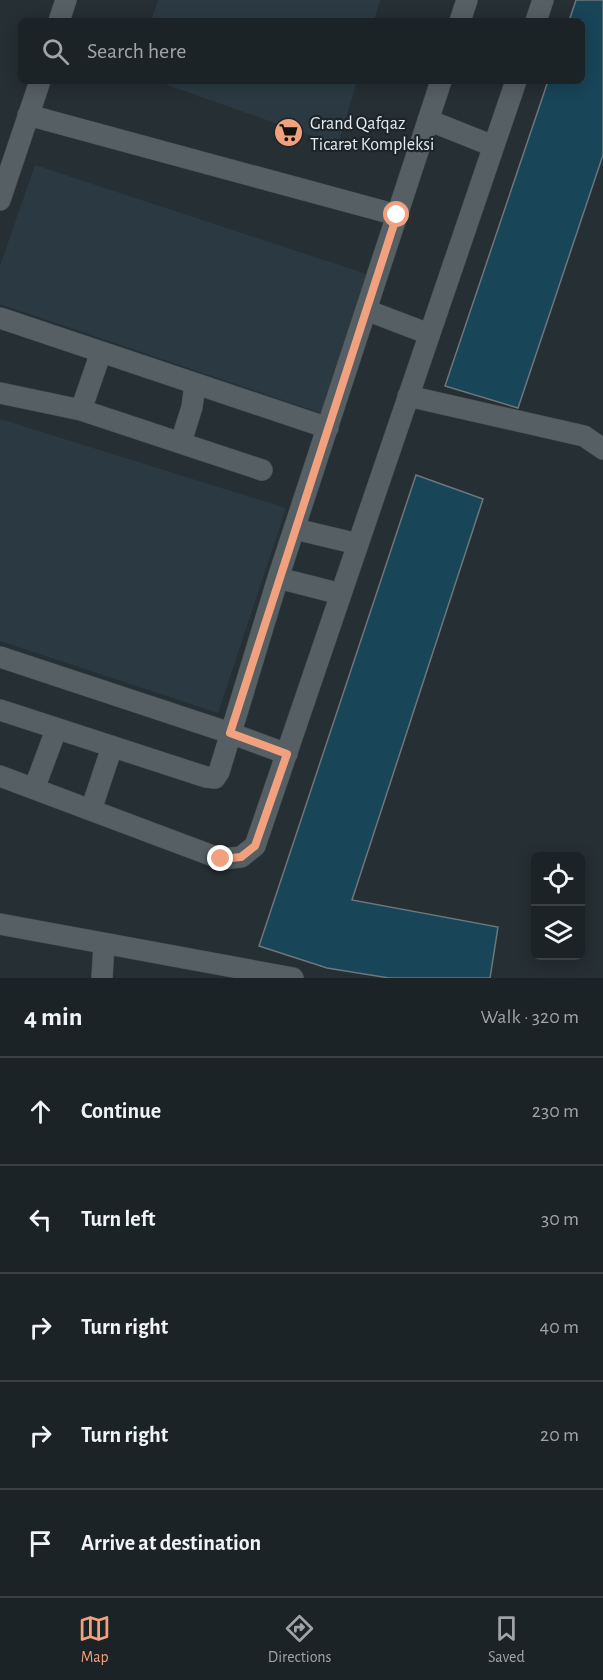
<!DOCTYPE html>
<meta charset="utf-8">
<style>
body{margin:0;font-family:"Alegreya Sans",sans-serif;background:#292f32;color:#f1f3f6}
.controls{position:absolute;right:18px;bottom:18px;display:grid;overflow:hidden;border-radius:9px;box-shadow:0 3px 15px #0003}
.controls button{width:54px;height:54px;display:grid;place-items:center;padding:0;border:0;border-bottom:2px solid #3a4043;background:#1c2326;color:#f1f3f6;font:30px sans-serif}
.stop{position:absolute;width:18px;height:18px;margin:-14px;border:4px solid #f1a17d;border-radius:50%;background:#fff}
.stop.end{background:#f1a17d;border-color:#fff;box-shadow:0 2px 6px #0008}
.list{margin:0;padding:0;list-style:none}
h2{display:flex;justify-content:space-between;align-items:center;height:78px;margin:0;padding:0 24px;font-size:26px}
h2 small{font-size:20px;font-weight:400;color:#a0a4a7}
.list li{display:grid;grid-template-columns:39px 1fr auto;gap:18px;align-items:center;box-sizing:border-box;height:108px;padding:0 24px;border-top:2px solid #3a4043}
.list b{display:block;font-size:22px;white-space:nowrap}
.list em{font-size:20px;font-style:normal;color:#a0a4a7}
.icon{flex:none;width:33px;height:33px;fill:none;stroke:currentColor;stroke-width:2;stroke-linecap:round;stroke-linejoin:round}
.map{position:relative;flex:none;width:603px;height:978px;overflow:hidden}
.search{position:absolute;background:#1c2326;box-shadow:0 3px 15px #0003;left:18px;right:18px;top:18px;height:66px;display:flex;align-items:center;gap:15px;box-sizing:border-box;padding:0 21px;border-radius:9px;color:#a0a4a7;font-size:22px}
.sheet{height:618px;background:#1c2326}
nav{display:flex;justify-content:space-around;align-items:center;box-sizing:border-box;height:84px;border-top:2px solid #3a4043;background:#1c2326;font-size:16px;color:#a0a4a7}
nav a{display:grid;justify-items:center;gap:3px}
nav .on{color:#f1a17d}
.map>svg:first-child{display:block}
</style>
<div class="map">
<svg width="603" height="978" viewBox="0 0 603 978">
<rect width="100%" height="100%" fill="#262f33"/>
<path fill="#2b3a42" d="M 158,0 L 380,0 L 374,21 L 151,21 Z
M 156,81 L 357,81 L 338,145 Z
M 35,165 L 366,274 L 321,413 L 0,304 L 0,266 Z
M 0,419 L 286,508 L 218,713 L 0,641 Z"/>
<path fill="#194558" stroke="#6c777c" stroke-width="1.5" d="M 576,0 L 603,0 L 603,155 L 518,408 L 445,386 L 548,81 L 582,81 L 582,21 L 569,21 Z
M 416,475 L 483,499 L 352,900 L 498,927 L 490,978 L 389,978 L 327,968 L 259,946 Z"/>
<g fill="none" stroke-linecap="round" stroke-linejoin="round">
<defs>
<path id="minor" d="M 59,21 L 66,0
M 460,21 L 467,0
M 536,21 L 543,0
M 28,115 L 397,215
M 428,120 L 493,146
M 0,200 L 40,81
M 366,310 L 429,334
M 0,318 L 328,428
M 0,393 L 81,410 L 262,470
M 408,396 L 584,436 L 603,449
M 81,410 L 101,352
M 181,442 L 192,407 L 195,384
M 295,529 L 358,544
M 278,578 L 341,594
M 0,657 L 230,733 L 287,754
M 0,710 L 206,777 L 215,778 L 219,772 L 278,578 L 441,81
M 0,776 L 221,859 L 241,857 L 255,846 L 516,81
M 34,789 L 56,730
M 91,810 L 112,747
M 0,924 L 293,978
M 102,978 L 104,944"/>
</defs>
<use href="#minor" stroke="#414a4d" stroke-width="22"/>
<use href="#minor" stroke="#555f64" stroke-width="21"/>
</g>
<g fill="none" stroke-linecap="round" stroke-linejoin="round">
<path stroke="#f1a17d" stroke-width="8" d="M 221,859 L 241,857 L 255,846 L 287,754 L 230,733 L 397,215"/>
</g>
<defs>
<symbol id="supermarket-disc" viewBox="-11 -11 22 22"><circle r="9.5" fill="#f1a17d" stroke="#1c2529"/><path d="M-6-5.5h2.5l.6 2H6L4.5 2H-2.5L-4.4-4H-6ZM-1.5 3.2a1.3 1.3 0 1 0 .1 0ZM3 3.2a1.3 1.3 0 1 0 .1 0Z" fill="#111"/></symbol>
</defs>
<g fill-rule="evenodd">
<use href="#supermarket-disc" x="272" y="116" width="33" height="33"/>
</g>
<g text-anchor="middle" stroke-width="4.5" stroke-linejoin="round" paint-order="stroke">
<g font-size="18" fill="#e4eaed" stroke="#1c2529" text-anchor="start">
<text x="310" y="129">Grand Qafqaz<tspan x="310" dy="21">Ticarət Kompleksi</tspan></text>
</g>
</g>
</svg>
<div class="controls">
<button><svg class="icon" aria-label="locate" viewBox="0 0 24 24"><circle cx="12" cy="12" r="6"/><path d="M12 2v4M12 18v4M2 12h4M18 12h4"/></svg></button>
<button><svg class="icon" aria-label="layers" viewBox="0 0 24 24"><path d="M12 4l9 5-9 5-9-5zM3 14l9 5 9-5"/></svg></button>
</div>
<div class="stop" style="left:397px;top:215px"></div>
<div class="stop end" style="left:221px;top:859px"></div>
<div class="search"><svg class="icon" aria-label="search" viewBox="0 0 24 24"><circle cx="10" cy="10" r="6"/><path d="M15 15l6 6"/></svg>Search here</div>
</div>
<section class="sheet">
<h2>4 min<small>Walk · 320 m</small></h2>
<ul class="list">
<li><svg class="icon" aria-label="ahead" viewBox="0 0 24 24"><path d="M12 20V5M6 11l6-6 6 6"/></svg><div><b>Continue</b></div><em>230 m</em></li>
<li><svg class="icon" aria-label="left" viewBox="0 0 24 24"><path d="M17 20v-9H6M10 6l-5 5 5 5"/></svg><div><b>Turn left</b></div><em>30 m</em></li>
<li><svg class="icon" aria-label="right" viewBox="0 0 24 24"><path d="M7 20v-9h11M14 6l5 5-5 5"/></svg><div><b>Turn right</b></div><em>40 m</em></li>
<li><svg class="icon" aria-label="right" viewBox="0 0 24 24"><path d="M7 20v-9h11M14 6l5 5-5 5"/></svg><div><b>Turn right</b></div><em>20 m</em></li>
<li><svg class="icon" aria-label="arrive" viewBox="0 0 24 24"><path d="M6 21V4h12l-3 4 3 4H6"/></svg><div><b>Arrive at destination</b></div></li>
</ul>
</section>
<nav>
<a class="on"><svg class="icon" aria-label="map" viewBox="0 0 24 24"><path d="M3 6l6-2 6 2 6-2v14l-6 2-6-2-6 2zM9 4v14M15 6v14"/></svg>Map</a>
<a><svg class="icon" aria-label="directions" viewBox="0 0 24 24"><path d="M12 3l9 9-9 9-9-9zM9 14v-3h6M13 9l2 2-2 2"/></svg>Directions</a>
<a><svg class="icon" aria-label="saved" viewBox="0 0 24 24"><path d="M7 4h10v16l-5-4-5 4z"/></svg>Saved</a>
</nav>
